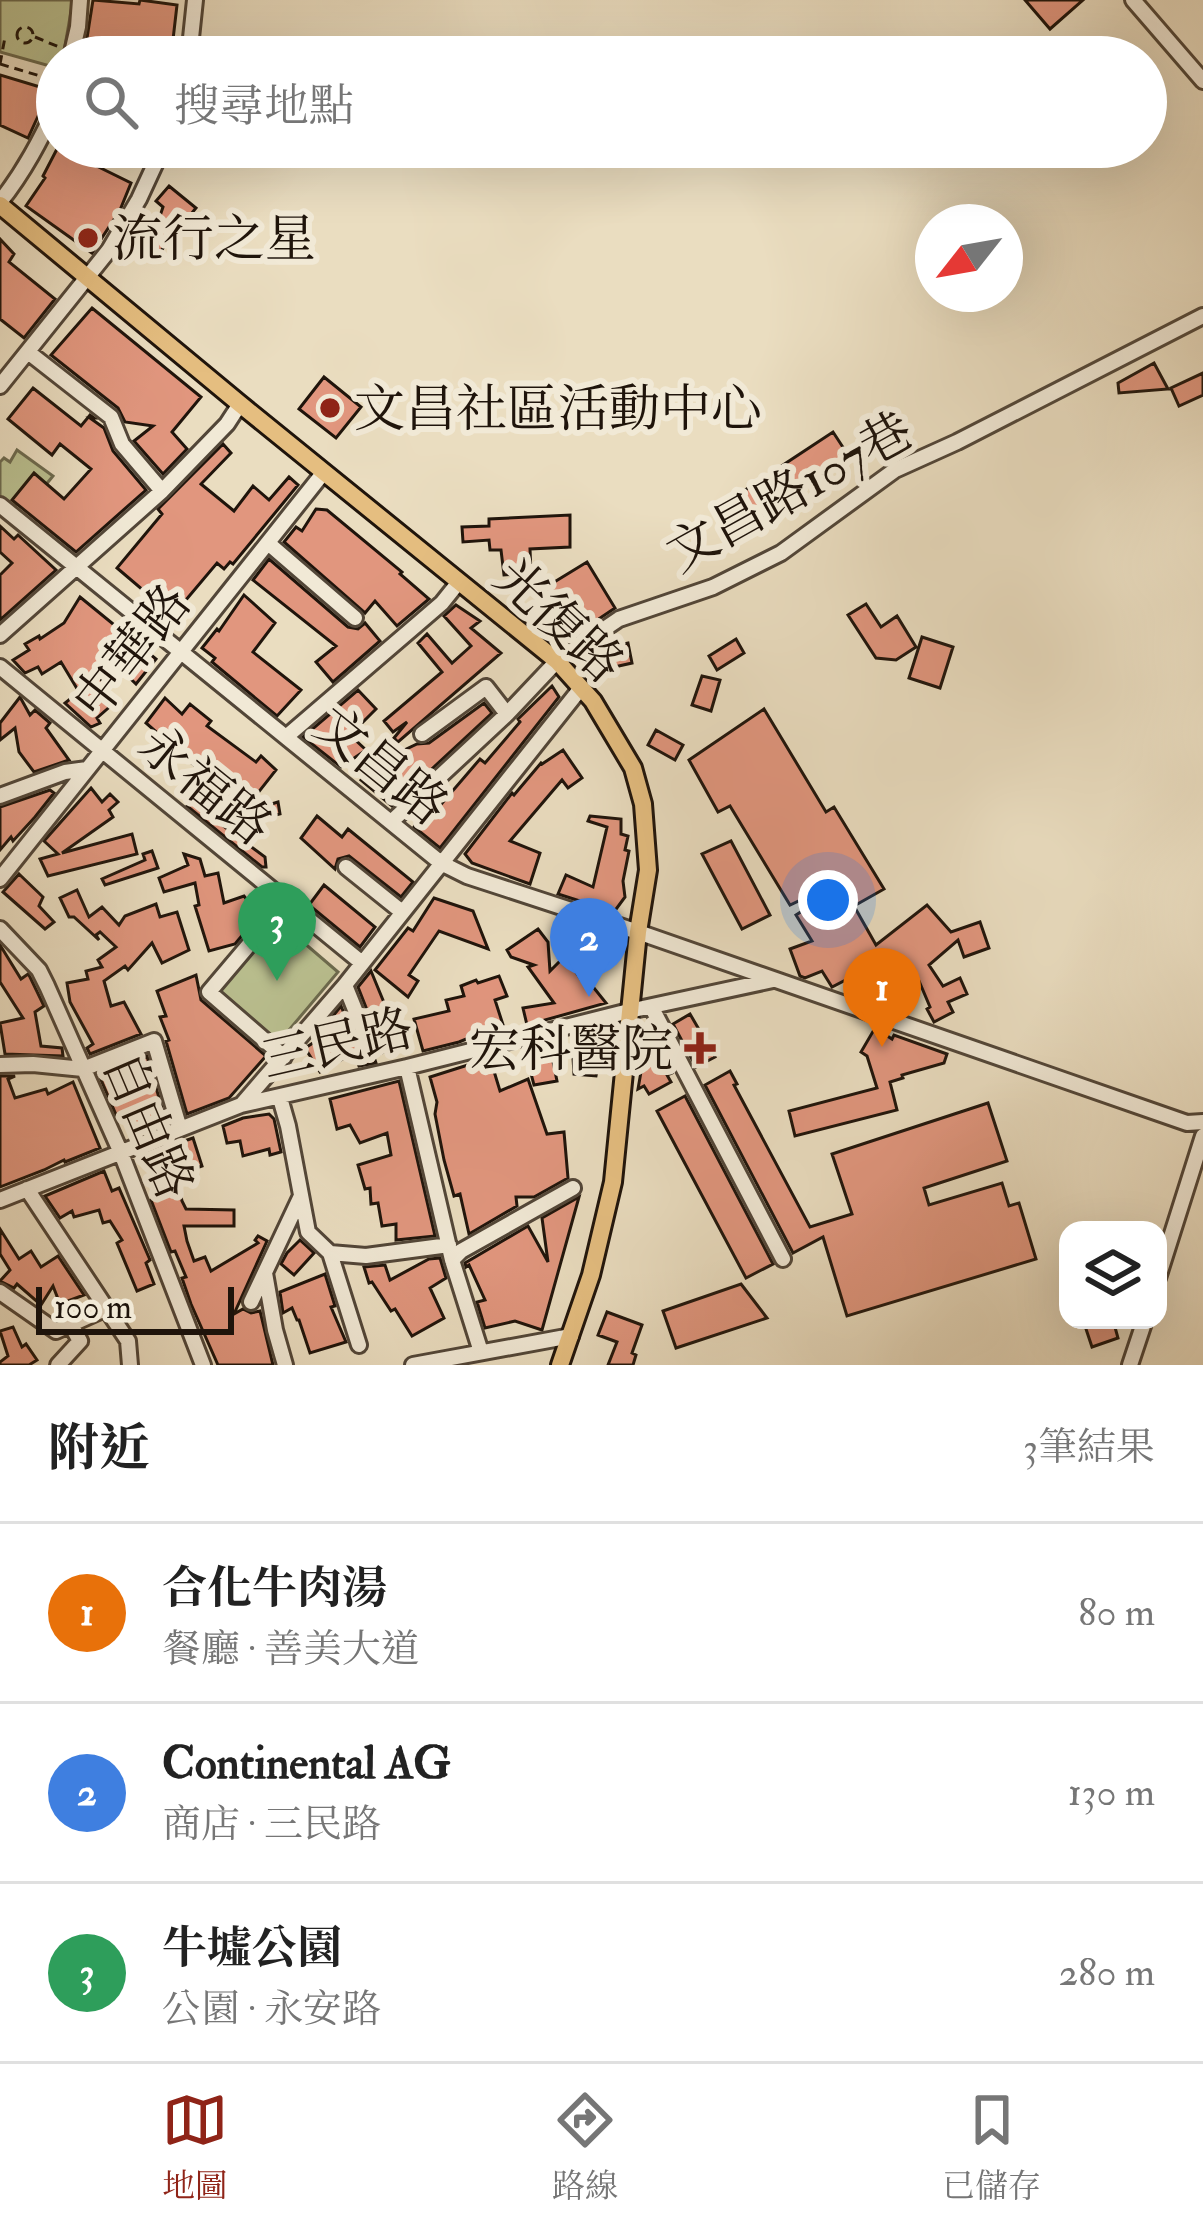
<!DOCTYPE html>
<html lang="zh-TW">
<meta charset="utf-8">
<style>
body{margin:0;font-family:"IM FELL Double Pica","Noto Serif TC",serif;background:#f6f6f6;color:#222}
.controls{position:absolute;right:36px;bottom:36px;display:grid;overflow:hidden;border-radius:24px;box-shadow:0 12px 48px #0002}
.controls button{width:108px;height:108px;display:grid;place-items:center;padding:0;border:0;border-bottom:3px solid #e0e0e0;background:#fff;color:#222;font:60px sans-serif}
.compass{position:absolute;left:915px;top:204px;width:108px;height:108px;border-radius:50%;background:#fff;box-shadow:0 12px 48px #0002;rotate:239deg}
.scale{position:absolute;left:36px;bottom:30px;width:198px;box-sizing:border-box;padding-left:12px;border:6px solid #1f140b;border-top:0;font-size:33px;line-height:42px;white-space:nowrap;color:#1f140b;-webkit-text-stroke:9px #f1e9d6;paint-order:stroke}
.you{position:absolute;left:828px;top:900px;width:42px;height:42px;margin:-30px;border:9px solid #fff;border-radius:50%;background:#1a73e8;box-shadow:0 0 0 18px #1a73e833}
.badge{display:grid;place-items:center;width:78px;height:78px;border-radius:50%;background:#8f2418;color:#fff;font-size:39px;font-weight:700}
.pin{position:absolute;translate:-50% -99px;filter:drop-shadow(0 3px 6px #0008)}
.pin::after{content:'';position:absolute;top:63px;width:42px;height:36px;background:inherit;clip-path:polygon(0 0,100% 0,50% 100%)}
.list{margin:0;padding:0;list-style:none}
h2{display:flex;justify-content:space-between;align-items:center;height:156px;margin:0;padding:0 48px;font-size:51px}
h2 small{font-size:39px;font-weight:400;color:#767676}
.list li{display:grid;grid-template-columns:78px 1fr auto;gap:36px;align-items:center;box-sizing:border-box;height:180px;padding:0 48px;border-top:3px solid #e0e0e0}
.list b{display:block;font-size:45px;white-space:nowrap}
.list p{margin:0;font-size:39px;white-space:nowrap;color:#767676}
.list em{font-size:39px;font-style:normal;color:#767676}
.icon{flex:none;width:66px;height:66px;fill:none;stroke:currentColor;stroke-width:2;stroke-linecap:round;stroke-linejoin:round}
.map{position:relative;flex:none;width:1203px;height:1365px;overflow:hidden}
.search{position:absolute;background:#fff;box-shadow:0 12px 48px #0002;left:36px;right:36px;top:36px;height:132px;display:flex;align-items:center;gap:30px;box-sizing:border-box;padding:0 42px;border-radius:66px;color:#767676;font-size:45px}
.sheet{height:696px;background:#fff}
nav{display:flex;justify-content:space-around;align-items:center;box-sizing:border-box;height:168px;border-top:3px solid #e0e0e0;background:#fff;font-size:33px;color:#767676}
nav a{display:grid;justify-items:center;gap:6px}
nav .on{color:#8f2418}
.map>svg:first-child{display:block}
</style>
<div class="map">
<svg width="1203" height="1365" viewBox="0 0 1203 1365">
<rect width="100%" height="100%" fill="#eaddc0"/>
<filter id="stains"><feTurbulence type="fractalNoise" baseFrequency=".00167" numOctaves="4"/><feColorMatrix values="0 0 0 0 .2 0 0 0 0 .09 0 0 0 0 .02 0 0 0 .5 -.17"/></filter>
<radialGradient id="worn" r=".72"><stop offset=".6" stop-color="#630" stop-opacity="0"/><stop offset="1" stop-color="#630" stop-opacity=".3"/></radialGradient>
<path fill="#bac090" stroke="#6c6a4e" stroke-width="3" d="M 0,0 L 73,0 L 63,57 L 57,57 L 57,68 L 0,52 Z
M 17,450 L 53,476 L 44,487 L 34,481 L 11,512 L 0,503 L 0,462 L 4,458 L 10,462 Z
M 275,918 L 338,972 L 278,1043 L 215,989 Z"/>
<path fill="#e1967e" stroke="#1f140b" stroke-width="3" d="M 93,0 L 139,4 L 140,0 L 177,5 L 171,57 L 84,57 Z
M 1025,0 L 1083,0 L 1050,29 Z
M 0,75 L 50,90 L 28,138 L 0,125 Z
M 58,147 L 131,183 L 120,210 L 92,253 L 26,206 L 45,178 L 43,176 Z
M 169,186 L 196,208 L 155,258 L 138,243 L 160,216 L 163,207 L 156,201 Z
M 0,239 L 14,254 L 9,262 L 55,299 L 24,338 L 0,319 Z
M 92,308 L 201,397 L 172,432 L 187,449 L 163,474 L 134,441 L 153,426 L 125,422 L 118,408 L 51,355 Z
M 1154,363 L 1168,389 L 1119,393 L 1118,383 Z
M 1203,373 L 1203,395 L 1179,406 L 1171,388 Z
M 324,377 L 361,407 L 336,438 L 299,409 Z
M 33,388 L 81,426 L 90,415 L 94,418 L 90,418 L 104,428 L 113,451 L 146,490 L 76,552 L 12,500 L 34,473 L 64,499 L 91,469 L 60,444 L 52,455 L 8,419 Z
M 833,432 L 850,458 L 735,534 L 718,508 Z
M 223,444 L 231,453 L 201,484 L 234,511 L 253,486 L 269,500 L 289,477 L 298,485 L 233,564 L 230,562 L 224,569 L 217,563 L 169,620 L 160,612 L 163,607 L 117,568 L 162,514 L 158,509 Z
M 316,509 L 327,510 L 402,572 L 400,574 L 429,599 L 397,626 L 375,601 L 365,613 L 284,542 L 296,527 L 302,531 Z
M 570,515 L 570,547 L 530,549 L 531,573 L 504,575 L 501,550 L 490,550 L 489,540 L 463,542 L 462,527 L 489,526 L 489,519 Z
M 0,526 L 14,539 L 18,535 L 56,570 L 0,620 L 0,575 L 12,563 L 0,552 Z
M 269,559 L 348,627 L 358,629 L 365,623 L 380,641 L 333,682 L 316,662 L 336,646 L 253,580 Z
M 587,562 L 615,608 L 572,637 L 552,605 L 548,608 L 538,592 Z
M 244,595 L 275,623 L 253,652 L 301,690 L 277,716 L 212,662 L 215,658 L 202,648 L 217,629 L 219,631 Z
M 80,597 L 156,659 L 136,684 L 105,654 L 96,670 L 114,703 L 97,718 L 100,723 L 91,727 L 65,703 L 79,692 L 61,662 L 42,674 L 38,667 L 25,673 L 13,660 L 29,650 L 25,644 L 39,636 L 40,639 L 64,623 Z
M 866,604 L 881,627 L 897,616 L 916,647 L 896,660 L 876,658 L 848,615 Z
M 456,605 L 480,621 L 471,628 L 501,653 L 398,742 L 394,738 L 407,722 L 393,732 L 384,721 L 442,672 L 418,643 L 427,634 L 452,663 L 471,646 L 444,616 Z
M 922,637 L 953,647 L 940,688 L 909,678 Z
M 736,639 L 744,653 L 717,670 L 709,656 Z
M 628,643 L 632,663 L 601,670 L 596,650 Z
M 702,676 L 720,680 L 711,711 L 692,705 Z
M 552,686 L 559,697 L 440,848 L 414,827 L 426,810 L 432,815 L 480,759 L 485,763 L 520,722 L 518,719 Z
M 358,690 L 376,709 L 350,735 L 366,750 L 341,767 L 303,737 Z
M 20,697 L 30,715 L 35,710 L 50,723 L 46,728 L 69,760 L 34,772 L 19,752 L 15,728 L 0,740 L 0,723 Z
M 165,698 L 182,714 L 190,704 L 211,721 L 207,726 L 256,762 L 261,756 L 276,770 L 242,813 L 278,802 L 280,814 L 260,819 L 262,835 L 219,797 L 206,813 L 265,857 L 266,867 L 262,867 L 187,806 L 210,779 L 146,723 Z
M 484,703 L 492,713 L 392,806 L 361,780 L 373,765 L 417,744 L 429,743 Z
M 764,709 L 826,812 L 834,807 L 884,889 L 854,906 L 876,945 L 927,905 L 951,932 L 980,922 L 989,948 L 964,957 L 958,940 L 929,965 L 943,986 L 960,978 L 967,994 L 948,1002 L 953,1012 L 934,1022 L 927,1009 L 930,1007 L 919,981 L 913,985 L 894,955 L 832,987 L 822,971 L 805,978 L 800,976 L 790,949 L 812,941 L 796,915 L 810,906 L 805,898 L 790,905 L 730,806 L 718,812 L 689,760 Z
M 656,730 L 683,745 L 675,760 L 648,745 Z
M 563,750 L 582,778 L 568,788 L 562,780 L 510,841 L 540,853 L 530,884 L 472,863 L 465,854 L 512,793 L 514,795 L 541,763 L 542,764 Z
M 91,788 L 102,802 L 110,794 L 118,802 L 109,810 L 113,817 L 62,853 L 132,834 L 137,854 L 48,876 L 40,859 L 58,854 L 44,841 Z
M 50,790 L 54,793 L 35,817 L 13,841 L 11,837 L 0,850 L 0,807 Z
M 317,816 L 342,837 L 348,829 L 413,882 L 401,897 L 349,856 L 338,859 L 335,869 L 301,838 Z
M 590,816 L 621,819 L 621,834 L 628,836 L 625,850 L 629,851 L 623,881 L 625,897 L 614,912 L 558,894 L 566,875 L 593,887 L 607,827 L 588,821 Z
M 731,841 L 770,915 L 742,929 L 702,854 Z
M 152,851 L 158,868 L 105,885 L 102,879 L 145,860 L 143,854 Z
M 184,854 L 200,859 L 205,876 L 218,873 L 224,903 L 244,896 L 259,915 L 235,944 L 209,951 L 195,906 L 199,905 L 195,883 L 164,892 L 159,878 L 188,865 Z
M 19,874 L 43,897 L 39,906 L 54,922 L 45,929 L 3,892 Z
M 324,885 L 375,927 L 360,947 L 309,905 Z
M 77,890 L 89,917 L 102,907 L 119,925 L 125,916 L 156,904 L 160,917 L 177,912 L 189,950 L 162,963 L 152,943 L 128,970 L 125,966 L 104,981 L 111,1006 L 124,1002 L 141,1034 L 90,1054 L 87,1048 L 93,1044 L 70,1002 L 67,983 L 88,979 L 86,971 L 102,967 L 98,960 L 116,947 L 100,932 L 96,935 L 99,940 L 74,917 L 69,917 L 60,898 Z
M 434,898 L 473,911 L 488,949 L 439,931 L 409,975 L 418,981 L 408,997 L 375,970 L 408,928 L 413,931 Z
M 538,929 L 548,942 L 550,971 L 565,956 L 582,981 L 586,978 L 606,1003 L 527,1025 L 523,1008 L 554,1003 L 528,967 L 534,965 L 511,957 L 507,950 Z
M 0,945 L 21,979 L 28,974 L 30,977 L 44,1006 L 35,1012 L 41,1046 L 62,1048 L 63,1056 L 5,1054 L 0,1023 L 23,1018 L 0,982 Z
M 371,971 L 392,1022 L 389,1026 L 393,1025 L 400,1043 L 378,1055 L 380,1043 L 358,987 Z
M 196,975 L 201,1000 L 266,1056 L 229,1098 L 187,1114 L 166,1041 L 169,1040 L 160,1017 L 166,1016 L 157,991 Z
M 499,976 L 507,996 L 495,1000 L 505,1031 L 488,1035 L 486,1031 L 459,1042 L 423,1051 L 414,1019 L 449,1011 L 446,1000 L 464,996 L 461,986 L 476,980 L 478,983 Z
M 341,1006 L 360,1052 L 367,1058 L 374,1057 L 376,1063 L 359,1066 L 355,1052 L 320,1072 L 305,1048 L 337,1028 L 329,1021 Z
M 690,1014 L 715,1057 L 696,1067 L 673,1024 Z
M 649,1026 L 672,1073 L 667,1075 L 671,1082 L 649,1094 L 644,1086 L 638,1089 Z
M 875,1028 L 892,1039 L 894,1035 L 947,1054 L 944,1063 L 902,1075 L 903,1078 L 890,1082 L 897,1110 L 795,1136 L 789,1111 L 877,1088 L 867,1056 L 861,1052 Z
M 603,1040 L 596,1076 L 574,1074 L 572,1041 Z
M 550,1047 L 557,1081 L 534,1085 L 526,1054 Z
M 147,1056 L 166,1122 L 132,1136 L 125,1115 L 117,1117 L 99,1075 Z
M 490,1058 L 500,1091 L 528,1079 L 547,1134 L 564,1132 L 568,1178 L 534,1197 L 516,1197 L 517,1206 L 469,1234 L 460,1194 L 454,1196 L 444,1160 L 435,1114 L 437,1102 L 430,1077 Z
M 730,1071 L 737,1084 L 734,1085 L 810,1227 L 852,1214 L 832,1154 L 988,1103 L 1007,1161 L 924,1188 L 929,1205 L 1002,1183 L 1009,1206 L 1019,1203 L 1036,1259 L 847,1316 L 823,1237 L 793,1253 L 705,1085 Z
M 0,1076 L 15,1076 L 8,1079 L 15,1098 L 46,1089 L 48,1094 L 73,1082 L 100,1148 L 65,1162 L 64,1160 L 44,1170 L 0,1187 Z
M 399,1081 L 435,1236 L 396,1240 L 396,1224 L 382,1226 L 378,1203 L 371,1204 L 370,1188 L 365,1189 L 358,1165 L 391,1155 L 387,1133 L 360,1143 L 350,1125 L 337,1129 L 330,1099 Z
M 685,1096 L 773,1264 L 746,1278 L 657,1111 Z
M 269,1114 L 274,1119 L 281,1152 L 270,1155 L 269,1149 L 243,1156 L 240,1141 L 227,1143 L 223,1126 L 243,1118 Z
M 193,1138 L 202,1166 L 179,1174 L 177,1178 L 182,1201 L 186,1209 L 234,1210 L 234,1226 L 184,1226 L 187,1241 L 194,1261 L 205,1257 L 211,1271 L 258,1243 L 255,1240 L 258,1236 L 267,1241 L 234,1314 L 243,1309 L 251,1313 L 260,1311 L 273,1365 L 218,1365 L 191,1304 L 182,1278 L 186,1277 L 175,1251 L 171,1252 L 151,1200 L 154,1199 L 152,1191 L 155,1189 L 144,1155 Z
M 104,1171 L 112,1191 L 119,1188 L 150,1260 L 146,1263 L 154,1284 L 137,1291 L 117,1243 L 122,1240 L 110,1221 L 103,1223 L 99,1210 L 74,1217 L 72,1211 L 60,1218 L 45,1196 Z
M 579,1197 L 542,1330 L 515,1321 L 485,1328 L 477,1302 L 485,1300 L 469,1265 L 466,1267 L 465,1263 L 528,1226 L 548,1262 L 542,1218 Z
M 0,1229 L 19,1259 L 31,1251 L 41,1267 L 58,1256 L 84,1295 L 60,1304 L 53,1286 L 41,1305 L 17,1284 L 14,1288 L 0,1281 L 10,1270 L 0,1254 Z
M 300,1240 L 314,1253 L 294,1275 L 281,1264 L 287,1253 Z
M 440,1258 L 446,1278 L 430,1288 L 444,1318 L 412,1336 L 395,1309 L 391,1311 L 372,1282 L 369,1283 L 364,1267 L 385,1265 L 390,1280 L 429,1259 Z
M 325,1274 L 335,1306 L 331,1307 L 346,1342 L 310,1353 L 299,1320 L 297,1320 L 292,1308 L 283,1313 L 280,1292 Z
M 741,1284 L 767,1318 L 676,1348 L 663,1311 Z
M 607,1312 L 642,1325 L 632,1353 L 636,1355 L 633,1365 L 608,1365 L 617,1342 L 598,1335 Z
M 1093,1320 L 1113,1320 L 1118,1338 L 1092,1347 L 1084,1323 Z
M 13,1327 L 22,1347 L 26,1344 L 37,1360 L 29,1365 L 0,1365 L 0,1362 L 8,1356 L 0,1331 Z"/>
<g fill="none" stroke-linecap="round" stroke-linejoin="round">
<defs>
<path id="minor" d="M 1133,0 L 1203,81
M 71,57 L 78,27 L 80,0
M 189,57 L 195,0
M 0,202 C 24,172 41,139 57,105
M 28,352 L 111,417 L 122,444 L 162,491
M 0,386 L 109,250 L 139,199 L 163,147
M 0,505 L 441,863 L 467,876 L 638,932 L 1187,1123 L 1203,1122
M 268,543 L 355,618
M 0,635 L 162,491 L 227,424 L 240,404
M 0,667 L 362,963
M 422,734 L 486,687 L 507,714
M 286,737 L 442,603 L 458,583
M 0,796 L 65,772 L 87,769
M 391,822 L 507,714 L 557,661 L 619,619 L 713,587 L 781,553 L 895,470 L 957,442 L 1203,316
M 346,867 L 402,912
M 0,879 L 324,472
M 0,929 L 39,970 L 47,986 L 121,1153 L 203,1365
M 345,985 L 370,1047
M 652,1008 L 783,1259
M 284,1057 L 209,992 L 286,901
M 0,1065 L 33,1064 L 83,1069 L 154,1041 L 180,1129
M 407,1067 L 452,1260 L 481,1352
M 280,1098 L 288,1126 L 308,1232 L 330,1253 L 366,1256 L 449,1245
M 243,1103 L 345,985 L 581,688
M 27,1189 L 128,1341 L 130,1365
M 0,1200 L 241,1105 L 407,1067 L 629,1011 L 773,980
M 330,1253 L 359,1345
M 452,1260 L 461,1251 L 573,1188
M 265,1273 L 275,1330 L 285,1365
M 1158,1278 L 1203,1136
M 0,1292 L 56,1331 L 107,1308
M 251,1302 L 300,1198
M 58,1365 L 80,1341 L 71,1325
M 413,1365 L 571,1336
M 1130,1365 L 1145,1320"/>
<path id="major" d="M 0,205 L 240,404 L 557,661 L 593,701 L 633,768 L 643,804 L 648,870 L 638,932 L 613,1182 L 591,1275 L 560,1365"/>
</defs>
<use href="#minor" stroke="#524638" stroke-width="20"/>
<use href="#major" stroke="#1f140b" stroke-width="22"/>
<path stroke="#1f140b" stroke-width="3" stroke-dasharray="9 6" stroke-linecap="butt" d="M17 35a8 8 0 1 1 16 0a8 8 0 1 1-16 0Z
M 35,37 L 59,47
M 0,64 L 57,81
M 0,64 L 5,37"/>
<use href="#minor" stroke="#f1e9d6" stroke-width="14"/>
<use href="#major" stroke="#e5be80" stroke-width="16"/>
</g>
<g fill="#8f2418" stroke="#f1e9d6" stroke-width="4.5">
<circle cx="88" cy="238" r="12"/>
<circle cx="330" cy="408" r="12"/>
<path d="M694 1030h12v12h12v12h-12v12h-12v-12h-12v-12h12z"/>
</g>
<g text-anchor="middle" stroke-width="12" stroke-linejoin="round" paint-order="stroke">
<g font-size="51" fill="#1f140b" stroke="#f1e9d6" text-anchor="start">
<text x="112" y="256">流行之星</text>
<text x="354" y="426">文昌社區活動中心</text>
<text x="673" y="1066" text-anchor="end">宏科醫院</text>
</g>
<g font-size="51" fill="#1f140b" stroke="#f1e9d6">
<text transform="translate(789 491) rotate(-29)" y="18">文昌路107巷</text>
<text transform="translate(560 620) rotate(43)" y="18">光復路</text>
<text transform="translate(131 651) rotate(-52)" y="18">中華路</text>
<text transform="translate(382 765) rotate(39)" y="18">文昌路</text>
<text transform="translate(206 785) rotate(39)" y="18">永福路</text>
<text transform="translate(337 1043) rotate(-13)" y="18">三民路</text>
<text transform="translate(149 1125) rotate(67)" y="18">自由路</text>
</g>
</g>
<rect width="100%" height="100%" filter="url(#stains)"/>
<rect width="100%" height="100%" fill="url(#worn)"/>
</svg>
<div class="controls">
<button><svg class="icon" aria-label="layers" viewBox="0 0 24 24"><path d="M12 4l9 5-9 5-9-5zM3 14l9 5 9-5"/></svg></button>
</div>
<svg class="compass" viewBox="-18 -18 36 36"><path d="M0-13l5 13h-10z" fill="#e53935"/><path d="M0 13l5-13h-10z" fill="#767676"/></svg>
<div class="scale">100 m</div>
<div class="you"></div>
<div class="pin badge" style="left:882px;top:1047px;background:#e8710a">1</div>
<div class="pin badge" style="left:589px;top:997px;background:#3f7fe0">2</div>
<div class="pin badge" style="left:277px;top:981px;background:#2e9e5b">3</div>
<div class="search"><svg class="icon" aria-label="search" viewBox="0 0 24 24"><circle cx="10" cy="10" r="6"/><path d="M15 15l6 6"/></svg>搜尋地點</div>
</div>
<section class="sheet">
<h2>附近<small>3筆結果</small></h2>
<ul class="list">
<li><span class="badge" style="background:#e8710a">1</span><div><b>合化牛肉湯</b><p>餐廳 · 善美大道</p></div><em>80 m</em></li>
<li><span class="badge" style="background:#3f7fe0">2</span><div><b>Continental AG</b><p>商店 · 三民路</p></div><em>130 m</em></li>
<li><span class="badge" style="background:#2e9e5b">3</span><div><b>牛墟公園</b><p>公園 · 永安路</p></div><em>280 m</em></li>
</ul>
</section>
<nav>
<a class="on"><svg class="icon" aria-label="map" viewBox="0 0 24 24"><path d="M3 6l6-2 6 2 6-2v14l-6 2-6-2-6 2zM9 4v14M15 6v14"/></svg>地圖</a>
<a><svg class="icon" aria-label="directions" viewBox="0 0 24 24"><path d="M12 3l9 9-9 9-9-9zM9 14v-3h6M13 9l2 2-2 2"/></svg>路線</a>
<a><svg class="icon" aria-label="saved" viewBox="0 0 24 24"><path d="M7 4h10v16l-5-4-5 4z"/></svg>已儲存</a>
</nav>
